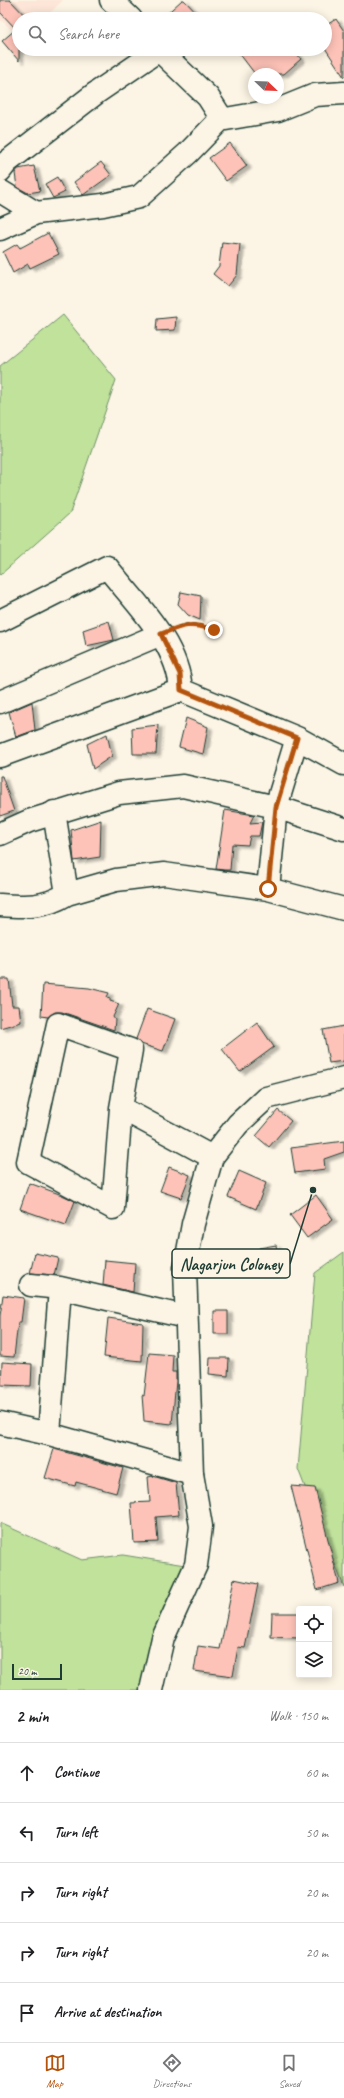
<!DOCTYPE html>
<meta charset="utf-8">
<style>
body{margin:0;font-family:Caveat,sans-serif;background:#f2f2f2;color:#202124}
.controls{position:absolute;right:12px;bottom:12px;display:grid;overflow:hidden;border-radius:4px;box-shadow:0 2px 10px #0003}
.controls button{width:36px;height:36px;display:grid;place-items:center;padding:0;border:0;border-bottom:1px solid #e0e0e0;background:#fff;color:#202124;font:20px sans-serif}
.compass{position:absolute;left:248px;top:68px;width:36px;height:36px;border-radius:50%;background:#fff;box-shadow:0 2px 10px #0003;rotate:113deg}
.scale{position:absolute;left:12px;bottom:10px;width:50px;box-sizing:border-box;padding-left:4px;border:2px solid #1f3d34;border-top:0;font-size:11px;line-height:14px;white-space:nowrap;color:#1f3d34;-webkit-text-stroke:3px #fcf5e5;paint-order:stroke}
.stop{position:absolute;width:12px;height:12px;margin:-9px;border:3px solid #b45309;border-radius:50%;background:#fff}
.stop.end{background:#b45309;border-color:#fff;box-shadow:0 1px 4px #0008}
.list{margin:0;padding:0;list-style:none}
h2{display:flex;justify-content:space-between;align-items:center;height:52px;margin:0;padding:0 16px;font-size:17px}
h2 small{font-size:13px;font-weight:400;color:#757577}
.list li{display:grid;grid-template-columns:26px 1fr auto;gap:12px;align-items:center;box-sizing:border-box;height:60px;padding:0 16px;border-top:1px solid #e0e0e0}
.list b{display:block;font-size:15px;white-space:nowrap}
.list em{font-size:13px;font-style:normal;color:#757577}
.icon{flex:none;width:22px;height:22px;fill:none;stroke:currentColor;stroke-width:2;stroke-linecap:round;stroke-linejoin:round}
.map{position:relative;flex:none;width:344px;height:1690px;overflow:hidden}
.search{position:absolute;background:#fff;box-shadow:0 2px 10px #0003;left:12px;right:12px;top:12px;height:44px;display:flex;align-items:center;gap:10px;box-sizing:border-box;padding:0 14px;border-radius:22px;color:#757577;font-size:15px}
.sheet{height:352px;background:#fff}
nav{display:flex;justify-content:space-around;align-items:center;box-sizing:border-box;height:56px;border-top:1px solid #e0e0e0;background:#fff;font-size:11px;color:#757577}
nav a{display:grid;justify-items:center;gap:2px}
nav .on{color:#b45309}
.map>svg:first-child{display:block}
</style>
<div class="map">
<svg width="344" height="1690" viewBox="0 0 344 1690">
<defs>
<filter id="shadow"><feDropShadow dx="4.5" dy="2.5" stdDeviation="1" flood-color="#0004"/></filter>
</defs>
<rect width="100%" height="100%" fill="#fcf5e5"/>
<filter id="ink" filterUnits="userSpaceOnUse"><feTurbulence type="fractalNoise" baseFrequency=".025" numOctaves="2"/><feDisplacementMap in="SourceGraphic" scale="8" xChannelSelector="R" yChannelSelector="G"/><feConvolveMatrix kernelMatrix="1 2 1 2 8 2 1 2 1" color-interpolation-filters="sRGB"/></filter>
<g filter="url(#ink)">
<path fill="#fde6d8" d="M 0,0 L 63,0 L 44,19 L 19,19 L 19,37 L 0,19 Z"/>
<path fill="#c0e29b" stroke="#709068" d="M 63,315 L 116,380 L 70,513 L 0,575 L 0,366 Z
M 344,1252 L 344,1587 L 298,1469 L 315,1273 Z
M 0,1523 L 82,1560 L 123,1555 L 185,1565 L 162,1690 L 0,1690 Z"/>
<path fill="#fec3b8" stroke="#1f3d34" filter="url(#shadow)" d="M 0,0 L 10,0 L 28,19 L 19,19 L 19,61 L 2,41 L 16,29 L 0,12 Z
M 182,0 L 184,0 L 202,19 L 161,19 Z
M 336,19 L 344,31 L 344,77 L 325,48 L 325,26 Z
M 236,49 L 293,49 L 301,59 L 284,74 L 255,74 Z
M 230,143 L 247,166 L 226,181 L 209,158 Z
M 101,162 L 111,175 L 83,195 L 74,182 Z
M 34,166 L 40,191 L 28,193 L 17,187 L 15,173 L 18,169 Z
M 57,177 L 65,192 L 53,198 L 45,184 Z
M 48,233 L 59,254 L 30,268 L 28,264 L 13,273 L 3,252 L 17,244 L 20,248 Z
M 222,242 L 240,244 L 237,275 L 228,286 L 213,274 L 219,266 Z
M 176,317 L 175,330 L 156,331 L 157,319 Z
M 181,592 L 201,596 L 200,620 L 188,615 L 178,604 Z
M 109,621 L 114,640 L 86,646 L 83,630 Z
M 32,702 L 35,730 L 16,737 L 9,712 Z
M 186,718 L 208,727 L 203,754 L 179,747 Z
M 158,725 L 156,754 L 133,754 L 132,728 Z
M 107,734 L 112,756 L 93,769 L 87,744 Z
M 0,776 L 2,776 L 14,811 L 0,816 Z
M 225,810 L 254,815 L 250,823 L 262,822 L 259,836 L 250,836 L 248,845 L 232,844 L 230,870 L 224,870 L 216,869 Z
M 101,820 L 100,857 L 74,861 L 71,830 Z
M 0,979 L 9,979 L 12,1006 L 19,1006 L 21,1022 L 0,1028 Z
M 43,984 L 89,988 L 109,993 L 107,997 L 110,998 L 110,1001 L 119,1004 L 113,1017 L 115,1020 L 114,1030 L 62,1012 L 55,1012 L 48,1017 L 41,1016 Z
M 147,1009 L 175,1019 L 163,1051 L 141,1044 L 136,1039 Z
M 257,1022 L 274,1047 L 240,1072 L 222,1049 Z
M 344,1026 L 344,1061 L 329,1063 L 323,1030 Z
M 278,1110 L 291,1121 L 269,1147 L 256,1136 Z
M 344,1141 L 344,1152 L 324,1159 L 325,1169 L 295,1173 L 291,1148 Z
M 169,1167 L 190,1175 L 181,1198 L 160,1191 Z
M 239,1171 L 266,1183 L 256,1209 L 228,1197 Z
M 29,1183 L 62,1195 L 75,1201 L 66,1225 L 20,1209 Z
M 316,1195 L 333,1219 L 307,1238 L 290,1215 Z
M 276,1245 L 280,1268 L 263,1271 L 259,1248 Z
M 35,1253 L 58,1258 L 54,1275 L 30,1273 Z
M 105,1260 L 135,1263 L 133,1292 L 103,1285 Z
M 3,1295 L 24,1298 L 21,1322 L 18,1322 L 14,1357 L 0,1356 L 0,1316 Z
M 214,1311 L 228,1311 L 228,1334 L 214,1334 Z
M 108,1318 L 143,1323 L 142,1361 L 104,1357 Z
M 149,1353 L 173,1355 L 172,1372 L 176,1372 L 176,1381 L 172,1424 L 144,1421 L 142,1395 L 144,1396 Z
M 210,1358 L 229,1358 L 228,1376 L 209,1374 Z
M 2,1362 L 32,1364 L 31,1386 L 1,1385 Z
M 54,1449 L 123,1468 L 116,1493 L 76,1482 L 75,1486 L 45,1478 Z
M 153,1476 L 176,1483 L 179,1515 L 156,1517 L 158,1542 L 134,1543 L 131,1503 L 150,1502 L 148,1477 Z
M 291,1486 L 315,1488 L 339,1583 L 317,1590 Z
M 234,1579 L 258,1584 L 245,1648 L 238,1647 L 233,1676 L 194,1671 L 198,1646 L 220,1649 Z
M 272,1613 L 299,1613 L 299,1638 L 271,1637 Z"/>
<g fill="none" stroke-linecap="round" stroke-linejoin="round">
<defs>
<path id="minor" d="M 111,0 L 131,19
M 158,49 L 208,97 L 222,119 L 220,120
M 0,171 L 7,162 L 96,93 L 159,50
M 0,191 L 36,213
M 0,229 L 36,213 L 103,205 L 139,197 L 188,153 L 220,120 L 278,110 L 315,95 L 344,93
M 0,621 L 107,567 C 135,603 178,642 181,690
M 0,702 L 161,634
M 297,738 L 344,764
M 0,756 L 181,690 L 297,738 L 276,807 L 183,786 L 119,793 L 29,821 L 0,834
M 54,812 L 67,894 L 116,880 L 164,874 L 268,889 L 276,807 L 344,829
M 268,889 L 344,909
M 0,905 C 26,907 44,908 67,894
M 121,1108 L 113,1208 L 28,1162 L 58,1024 L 131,1050 L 121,1108 L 212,1157
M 31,1285 L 60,1288 L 186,1317
M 0,1423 L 49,1434 L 192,1474
M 49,1434 L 60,1288"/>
<path id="major" d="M 151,1690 L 163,1638 L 196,1565 L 199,1543 L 201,1526 L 192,1474 L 185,1268 L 193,1224 L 212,1157 L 238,1124 L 266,1098 L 344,1078"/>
</defs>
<use href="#minor" stroke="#1f3d34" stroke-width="25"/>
<use href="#major" stroke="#1f3d34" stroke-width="25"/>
<path stroke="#1f3d34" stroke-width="2.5" stroke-dasharray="4 3" stroke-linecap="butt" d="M 178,627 C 189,622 203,626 214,630"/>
<use href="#minor" stroke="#fcf5e5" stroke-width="22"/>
<use href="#major" stroke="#fcf5e5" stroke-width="22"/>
</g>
</g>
<g fill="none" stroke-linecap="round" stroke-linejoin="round" filter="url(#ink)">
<path stroke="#b45309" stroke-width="5" d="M 214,630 C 191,622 183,625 161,634 L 180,674 L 181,690 L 297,738 L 276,807 L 268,889"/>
</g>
<path fill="none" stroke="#1f3d34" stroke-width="1.5" d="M313 1190L290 1264"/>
<circle fill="#1f3d34" stroke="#fcf5e5" stroke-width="1.5" cx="313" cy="1190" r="4"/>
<rect fill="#fcf5e5" stroke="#1f3d34" stroke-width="1.5" x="172" y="1249" width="118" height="29" rx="4"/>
<g font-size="17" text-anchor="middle" font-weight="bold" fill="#1f3d34">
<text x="231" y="1270">Nagarjun Coloney</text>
</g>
</svg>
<div class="controls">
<button><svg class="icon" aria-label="locate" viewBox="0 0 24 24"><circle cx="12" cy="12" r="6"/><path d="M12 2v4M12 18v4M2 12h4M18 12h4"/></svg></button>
<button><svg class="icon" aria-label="layers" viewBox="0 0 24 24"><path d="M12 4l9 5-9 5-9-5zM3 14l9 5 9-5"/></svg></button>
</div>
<svg class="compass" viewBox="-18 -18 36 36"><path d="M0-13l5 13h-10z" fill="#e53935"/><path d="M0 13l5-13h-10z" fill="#757577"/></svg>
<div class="scale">20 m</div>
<div class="stop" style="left:268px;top:889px"></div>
<div class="stop end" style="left:214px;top:630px"></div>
<div class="search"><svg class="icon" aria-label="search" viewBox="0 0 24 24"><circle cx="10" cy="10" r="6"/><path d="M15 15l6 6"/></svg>Search here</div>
</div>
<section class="sheet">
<h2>2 min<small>Walk · 150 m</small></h2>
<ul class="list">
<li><svg class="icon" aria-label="ahead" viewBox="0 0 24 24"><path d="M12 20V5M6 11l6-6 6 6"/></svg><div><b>Continue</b></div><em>60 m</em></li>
<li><svg class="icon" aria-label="left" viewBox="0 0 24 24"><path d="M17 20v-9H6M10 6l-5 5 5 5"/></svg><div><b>Turn left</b></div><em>50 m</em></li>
<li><svg class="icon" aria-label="right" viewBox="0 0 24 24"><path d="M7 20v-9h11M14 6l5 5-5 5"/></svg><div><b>Turn right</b></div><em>20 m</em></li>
<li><svg class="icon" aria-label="right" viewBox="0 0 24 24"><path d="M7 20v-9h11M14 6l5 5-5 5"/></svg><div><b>Turn right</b></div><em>20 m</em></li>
<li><svg class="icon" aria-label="arrive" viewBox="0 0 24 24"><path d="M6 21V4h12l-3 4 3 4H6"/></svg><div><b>Arrive at destination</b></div></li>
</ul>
</section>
<nav>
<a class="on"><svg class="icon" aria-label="map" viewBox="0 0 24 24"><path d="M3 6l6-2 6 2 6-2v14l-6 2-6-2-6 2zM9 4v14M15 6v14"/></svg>Map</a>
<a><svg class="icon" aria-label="directions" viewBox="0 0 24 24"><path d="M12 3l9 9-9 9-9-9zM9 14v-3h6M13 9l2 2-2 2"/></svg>Directions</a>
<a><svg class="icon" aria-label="saved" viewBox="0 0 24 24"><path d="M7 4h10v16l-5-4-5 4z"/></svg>Saved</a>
</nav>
